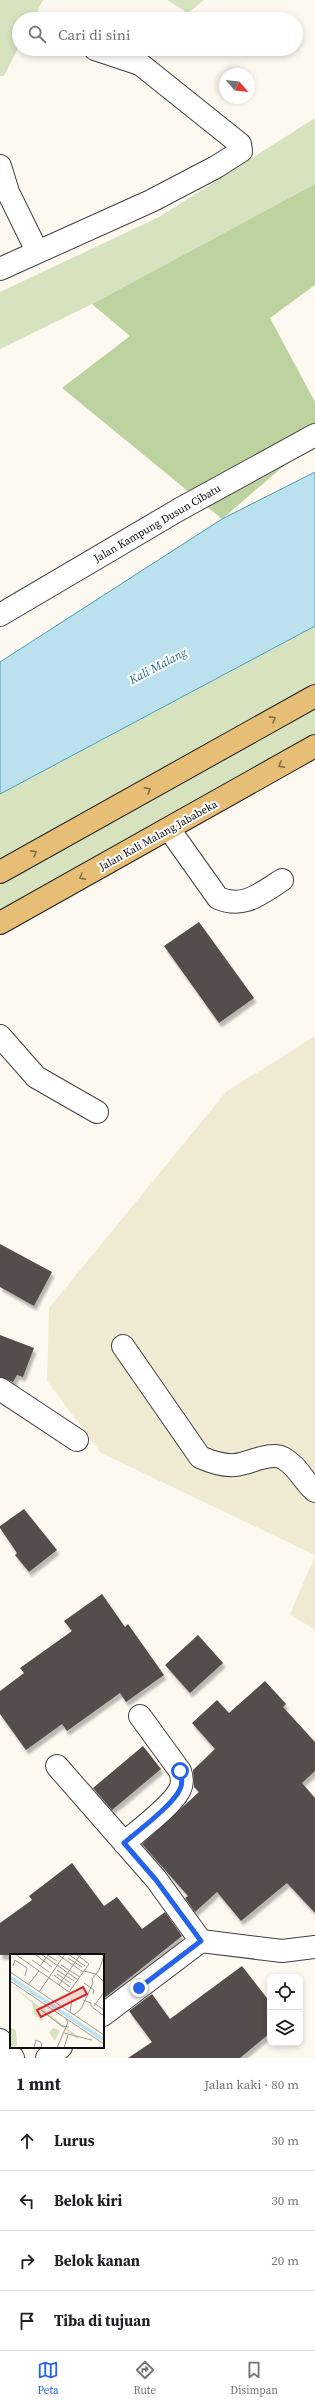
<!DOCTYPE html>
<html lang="id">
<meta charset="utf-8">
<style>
body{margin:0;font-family:"Source Serif 4",serif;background:#f2f2f2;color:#202124}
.controls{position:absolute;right:12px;bottom:12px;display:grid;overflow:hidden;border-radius:8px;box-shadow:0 2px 6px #0003}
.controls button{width:36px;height:36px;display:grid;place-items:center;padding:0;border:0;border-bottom:1px solid #e0e0e0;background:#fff;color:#202124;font:20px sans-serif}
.compass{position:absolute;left:219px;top:68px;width:36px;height:36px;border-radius:50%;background:#fff;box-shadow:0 2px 6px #0003;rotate:117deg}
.stop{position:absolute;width:12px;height:12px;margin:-9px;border:3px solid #2563eb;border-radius:50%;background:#fff}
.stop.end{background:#2563eb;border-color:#fff;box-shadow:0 1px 4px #0008}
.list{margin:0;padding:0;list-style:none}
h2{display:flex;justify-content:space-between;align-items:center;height:52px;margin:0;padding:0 16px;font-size:17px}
h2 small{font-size:13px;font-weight:400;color:#757577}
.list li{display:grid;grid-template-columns:26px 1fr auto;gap:12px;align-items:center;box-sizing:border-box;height:60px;padding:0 16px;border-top:1px solid #e0e0e0}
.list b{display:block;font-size:15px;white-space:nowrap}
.list em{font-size:13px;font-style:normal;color:#757577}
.icon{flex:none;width:22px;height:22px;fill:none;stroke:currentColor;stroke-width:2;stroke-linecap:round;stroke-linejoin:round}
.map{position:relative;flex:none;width:315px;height:2058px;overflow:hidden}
.search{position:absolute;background:#fff;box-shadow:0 2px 6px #0003;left:12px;right:12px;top:12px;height:44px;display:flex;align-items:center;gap:10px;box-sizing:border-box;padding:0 14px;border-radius:22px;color:#757577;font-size:15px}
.sheet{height:292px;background:#fff}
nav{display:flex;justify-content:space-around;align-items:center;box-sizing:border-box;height:56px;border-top:1px solid #e0e0e0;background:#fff;font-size:11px;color:#757577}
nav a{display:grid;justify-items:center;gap:2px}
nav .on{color:#2563eb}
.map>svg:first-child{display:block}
</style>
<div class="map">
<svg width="315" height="2058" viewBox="0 0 315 2058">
<defs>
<filter id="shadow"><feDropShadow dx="2.5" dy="4.5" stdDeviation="1" flood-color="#0004"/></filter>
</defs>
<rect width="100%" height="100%" fill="#fdf9f0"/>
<path fill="#f0ead3" d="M 315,1036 L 315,1555 L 101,1453 L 47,1381 L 49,1308 L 226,1092 Z
M 315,1556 L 315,1630 L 290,1614 Z"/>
<path fill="#d6e3be" d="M 0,0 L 43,0 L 33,19 L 19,19 L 19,46 L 4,76 L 0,76 Z
M 167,0 L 204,0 L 188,13 Z
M 315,118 L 315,184 L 92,304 L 0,349 L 0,292 L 159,217 Z
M 315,626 L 315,746 L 0,922 L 0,794 Z"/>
<path fill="#bcd29f" d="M 315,184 L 315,285 L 270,318 L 315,402 L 315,439 L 222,519 L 62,388 L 130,336 L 92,304 Z"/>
<path fill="#bbe1ee" stroke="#4b9cbb" d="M 315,472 L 315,626 L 0,794 L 0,662 L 222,519 Z"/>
<path fill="#554e4b" filter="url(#shadow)" d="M 199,922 L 254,998 L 219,1023 L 164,946 Z
M 0,1244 L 52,1272 L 34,1306 L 0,1287 Z
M 0,1335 L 34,1348 L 23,1377 L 17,1375 L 13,1382 L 0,1377 Z
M 24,1509 L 57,1550 L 29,1572 L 15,1555 L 17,1553 L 0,1528 L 0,1526 Z
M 102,1594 L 125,1627 L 128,1624 L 164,1675 L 126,1702 L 120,1693 L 67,1731 L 62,1724 L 26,1750 L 0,1714 L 0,1691 L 24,1673 L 20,1668 L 72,1631 L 64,1621 Z
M 198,1635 L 223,1663 L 190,1693 L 165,1665 Z
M 265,1681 L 286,1704 L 283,1707 L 315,1742 L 315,1771 L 302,1783 L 315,1798 L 315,1913 L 287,1883 L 241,1921 L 217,1892 L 195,1912 L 185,1898 L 188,1896 L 142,1844 L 199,1792 L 194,1787 L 193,1770 L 215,1749 L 192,1723 L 217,1700 L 229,1713 Z
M 143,1746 L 161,1769 L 112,1810 L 93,1788 Z
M 72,1863 L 104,1906 L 117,1897 L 142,1929 L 165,1912 L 182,1936 L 103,1999 L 103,1955 L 0,1955 L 0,1923 L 32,1900 L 29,1896 Z
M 242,1966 L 270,2002 L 270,2033 L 240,2058 L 128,2058 L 152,2042 L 129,2011 L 152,1994 L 170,2019 Z"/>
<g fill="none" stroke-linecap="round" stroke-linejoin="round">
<defs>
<path id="minor" d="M 0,166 L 8,192 L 37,251
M 0,269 L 151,201 L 216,167 L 241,151 L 240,144 L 140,64 L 95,49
M 0,615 L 180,509 L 315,435
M 169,829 L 218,898 C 244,909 260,894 282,880
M 0,1036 L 36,1077 L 97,1112
M 123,1346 L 200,1457 C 211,1462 222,1466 235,1465 C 249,1464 270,1451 283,1458 C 299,1467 302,1480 315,1491
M 0,1389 L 77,1440
M 57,1766 L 156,1879 L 201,1941
M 124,1843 C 138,1831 174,1804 180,1789 C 183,1783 182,1777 180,1771 L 140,1716
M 103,2015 L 201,1941 L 282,1951 L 315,1947
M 0,2040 L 13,2058
M 47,2058 L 61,2047"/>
<path id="major" d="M 0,872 L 315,696
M 0,923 L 315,746"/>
</defs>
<use href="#minor" stroke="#404040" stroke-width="24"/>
<use href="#major" stroke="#1e1e1e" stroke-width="24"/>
<use href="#minor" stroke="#fff" stroke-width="22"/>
<use href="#major" stroke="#e7be76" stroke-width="22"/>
</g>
<defs><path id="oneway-chevron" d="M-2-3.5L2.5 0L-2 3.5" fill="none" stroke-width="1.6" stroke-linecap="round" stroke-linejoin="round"/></defs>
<g stroke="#856e47">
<use href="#oneway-chevron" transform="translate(273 719) rotate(-29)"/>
<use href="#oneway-chevron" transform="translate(281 765) rotate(151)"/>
<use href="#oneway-chevron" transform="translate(148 790) rotate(-29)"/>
<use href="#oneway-chevron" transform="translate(34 853) rotate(-29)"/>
<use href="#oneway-chevron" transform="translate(82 877) rotate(151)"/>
</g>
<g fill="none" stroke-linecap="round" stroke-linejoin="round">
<path stroke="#2563eb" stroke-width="5" d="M 139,1988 L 201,1941 L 156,1880 L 124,1843 C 138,1831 174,1804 180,1789 C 183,1783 182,1777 180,1771"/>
</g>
<g text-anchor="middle" stroke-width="4" stroke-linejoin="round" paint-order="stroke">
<g font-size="11" fill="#0d0d0d" stroke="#fff">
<text transform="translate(157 523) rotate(-30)" y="4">Jalan Kampung Dusun Cibatu</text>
<text transform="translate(158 835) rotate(-29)" y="4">Jalan Kali Malang Jababeka</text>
</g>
<g font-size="12" font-style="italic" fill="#276e8f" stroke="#fff">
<text transform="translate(158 666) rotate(-28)" y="4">Kali Malang</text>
</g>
</g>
<g transform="translate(10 1954)">
<rect width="94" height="94" fill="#fdf9f0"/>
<path d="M 0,30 L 56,73 L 69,83 L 67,85 L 28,54 L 29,62 L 33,64 L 32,68 L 24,60 L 22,49 ZM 0,73 L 6,76 L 7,91 L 2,93 L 0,92 ZM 43,74 L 50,76 L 45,87 L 39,78 Z" fill="#d6e3be"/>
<path d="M 0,21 L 94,84 L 94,88 L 0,25 Z" fill="#bbe1ee"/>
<path fill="none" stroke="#9d9b95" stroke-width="1" d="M 5,0 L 59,38 L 79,10 L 66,0M 31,0 L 68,26M 36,0 L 47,7M 47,0 L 73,18M 58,0 L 75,12M 26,1 L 42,13M 58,4 L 72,13M 22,6 L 39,18M 51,11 L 70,23M 3,12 L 5,6 L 17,14 L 15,22M 30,12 L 39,0M 47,16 L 64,27M 74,17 L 86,20 L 94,28M 0,18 L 94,81M 47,20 L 61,29M 44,21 L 60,33M 0,27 L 94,90M 74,29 L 84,36 L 83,40M 18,31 L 29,17M 49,31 L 71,0M 29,38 L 55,0M 73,46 L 81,49 L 81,52 L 94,62M 84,49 L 94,56M 84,52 L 94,38M 31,56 L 52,72 L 59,73M 60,59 L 62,45M 64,61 L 71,55 L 83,29 L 82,25 L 89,16 L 94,2M 54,79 L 82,86M 24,94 L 26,86 L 32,89 L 31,94M 47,94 L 58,68 L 56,65M 54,94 L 58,81"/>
<path fill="#d62828" fill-opacity="0.15" stroke="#d62828" stroke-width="2" d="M 73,33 L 77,40 L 31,63 L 27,56 Z"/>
<rect width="94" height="94" fill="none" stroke="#0d0d0d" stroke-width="2"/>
</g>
</svg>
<div class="controls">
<button><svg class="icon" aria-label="locate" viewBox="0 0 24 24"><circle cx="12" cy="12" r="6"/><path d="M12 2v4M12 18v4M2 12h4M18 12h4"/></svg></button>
<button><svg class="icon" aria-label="layers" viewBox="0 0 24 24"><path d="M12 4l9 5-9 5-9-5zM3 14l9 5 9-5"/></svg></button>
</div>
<svg class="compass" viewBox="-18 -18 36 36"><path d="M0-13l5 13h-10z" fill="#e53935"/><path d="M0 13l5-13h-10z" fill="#757577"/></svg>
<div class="stop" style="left:180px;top:1771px"></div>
<div class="stop end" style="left:139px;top:1988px"></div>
<div class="search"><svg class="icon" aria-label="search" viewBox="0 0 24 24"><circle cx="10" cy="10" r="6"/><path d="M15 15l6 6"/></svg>Cari di sini</div>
</div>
<section class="sheet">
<h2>1 mnt<small>Jalan kaki · 80 m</small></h2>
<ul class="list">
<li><svg class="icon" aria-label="ahead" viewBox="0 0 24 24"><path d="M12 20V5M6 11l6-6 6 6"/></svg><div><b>Lurus</b></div><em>30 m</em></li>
<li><svg class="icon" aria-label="left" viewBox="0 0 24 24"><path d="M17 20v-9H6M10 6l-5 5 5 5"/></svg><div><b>Belok kiri</b></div><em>30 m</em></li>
<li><svg class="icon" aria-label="right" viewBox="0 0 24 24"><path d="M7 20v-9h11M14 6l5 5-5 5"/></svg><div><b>Belok kanan</b></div><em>20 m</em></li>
<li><svg class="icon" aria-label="arrive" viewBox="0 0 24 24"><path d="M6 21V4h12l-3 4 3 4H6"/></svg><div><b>Tiba di tujuan</b></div></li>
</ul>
</section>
<nav>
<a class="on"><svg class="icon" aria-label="map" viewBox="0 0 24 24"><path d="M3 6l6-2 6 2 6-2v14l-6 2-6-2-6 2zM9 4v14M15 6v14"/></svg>Peta</a>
<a><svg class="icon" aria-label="directions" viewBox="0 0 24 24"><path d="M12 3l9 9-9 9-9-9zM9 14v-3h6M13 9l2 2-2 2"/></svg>Rute</a>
<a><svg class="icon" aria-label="saved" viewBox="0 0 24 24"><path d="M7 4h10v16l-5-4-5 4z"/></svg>Disimpan</a>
</nav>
